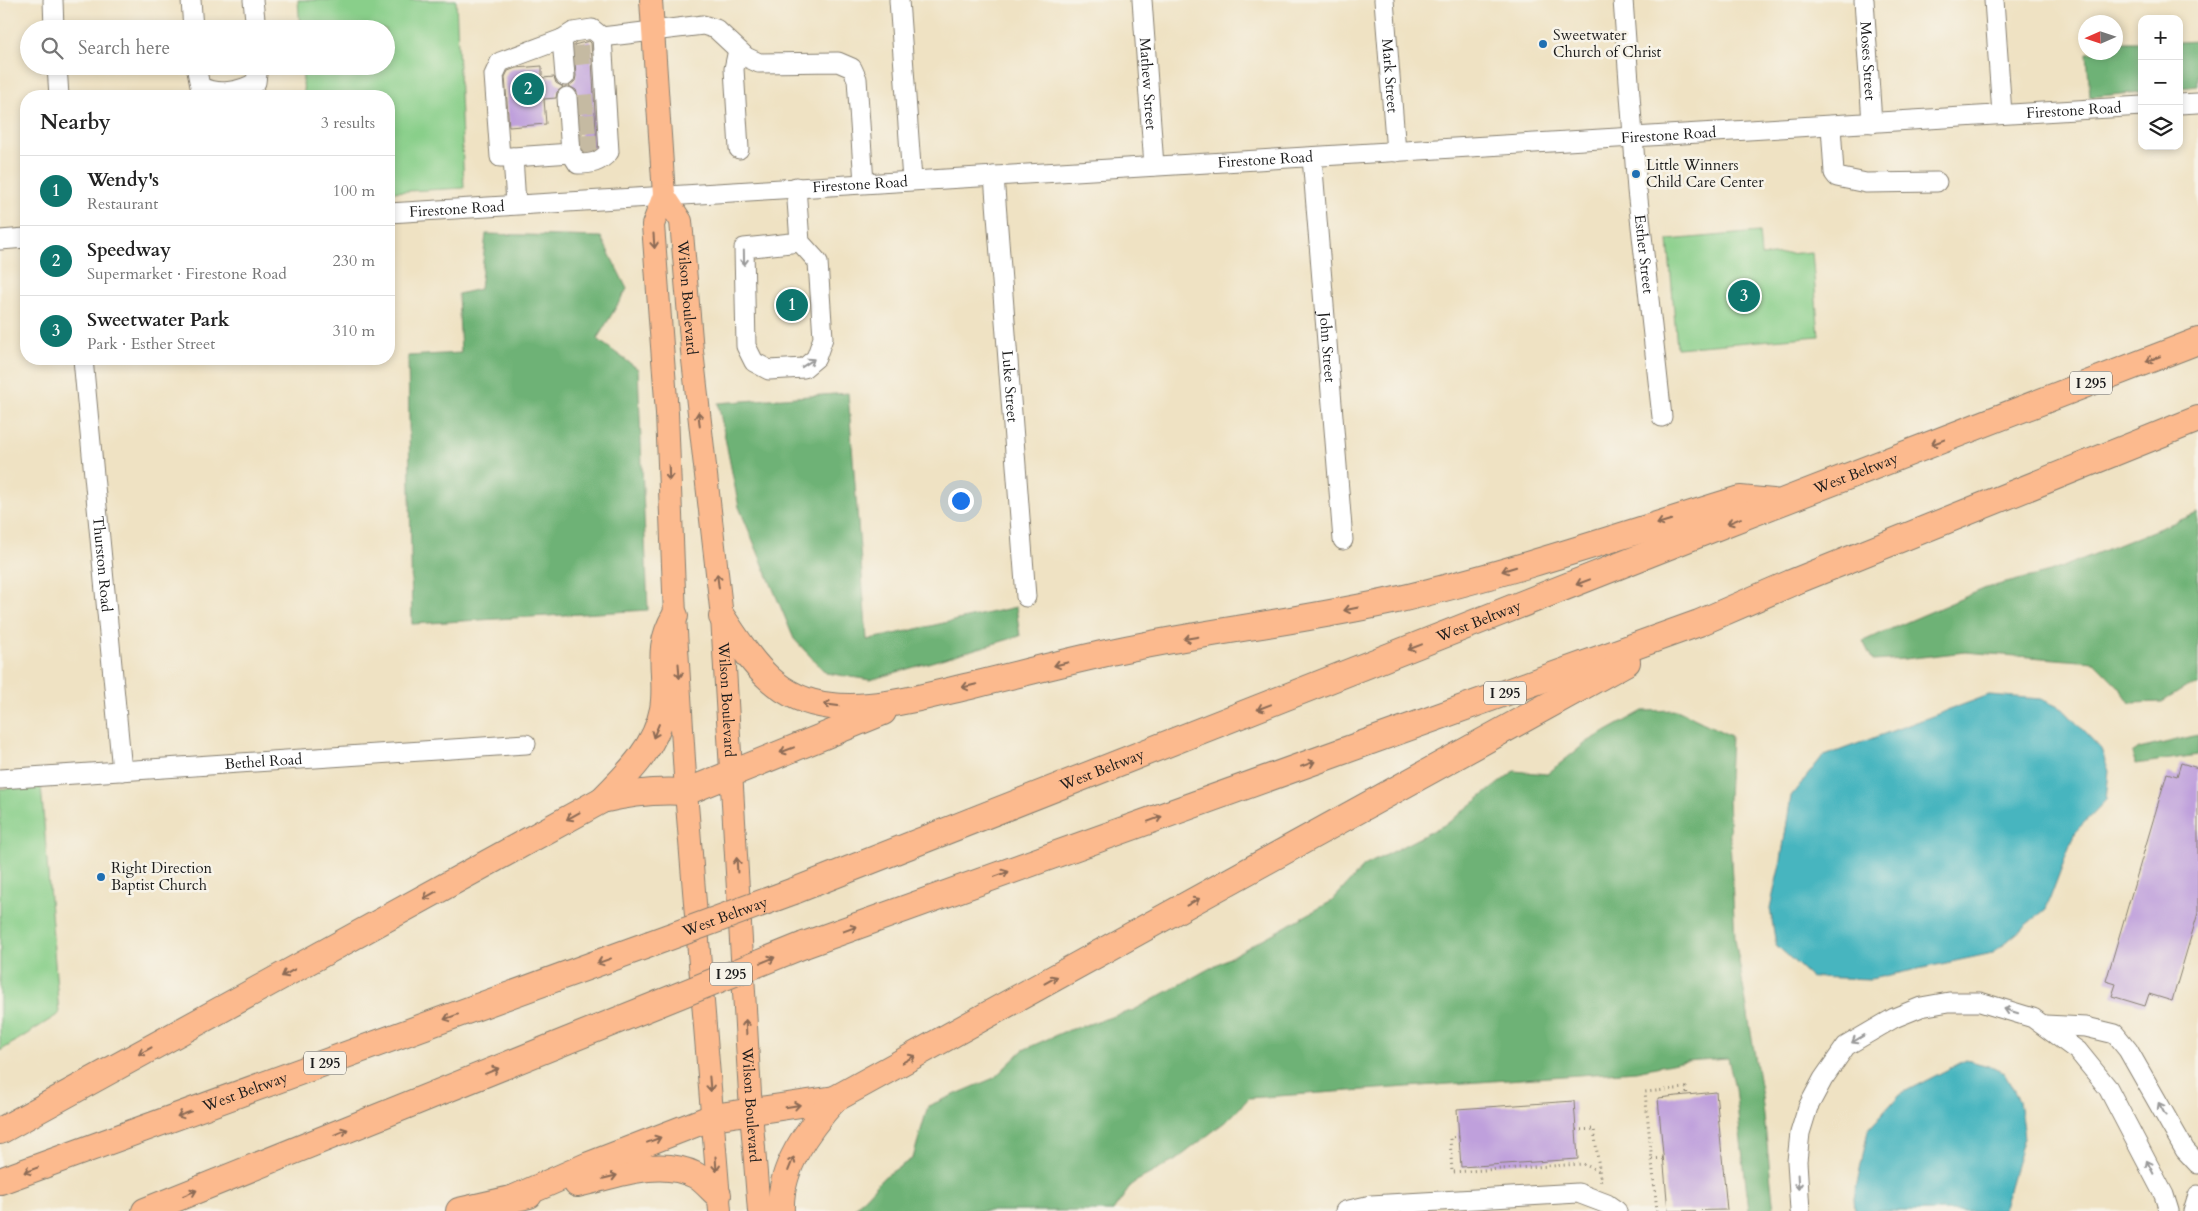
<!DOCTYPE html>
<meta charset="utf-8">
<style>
body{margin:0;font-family:Cardo,serif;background:#f2f2f2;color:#222}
.controls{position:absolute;right:15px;top:15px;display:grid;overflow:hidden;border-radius:10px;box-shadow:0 2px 8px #0003}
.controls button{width:45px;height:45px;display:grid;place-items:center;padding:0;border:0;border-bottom:1px solid #e0e0e0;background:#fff;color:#222;font:25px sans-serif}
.compass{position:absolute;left:2078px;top:15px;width:45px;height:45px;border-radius:50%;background:#fff;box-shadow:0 2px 8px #0003;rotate:267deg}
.you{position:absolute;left:960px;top:500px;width:18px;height:18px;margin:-12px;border:4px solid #fff;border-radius:50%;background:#1a73e8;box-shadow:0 0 0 8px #1a73e833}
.badge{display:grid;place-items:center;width:32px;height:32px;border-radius:50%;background:#0f766e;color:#fff;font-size:16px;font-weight:700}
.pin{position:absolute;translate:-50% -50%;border:2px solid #fff;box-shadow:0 1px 5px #0006}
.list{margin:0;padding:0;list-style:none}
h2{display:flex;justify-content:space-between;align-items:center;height:65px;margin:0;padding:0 20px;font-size:21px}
h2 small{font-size:16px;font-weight:400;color:#767676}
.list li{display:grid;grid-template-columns:32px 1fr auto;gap:15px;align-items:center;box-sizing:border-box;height:70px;padding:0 20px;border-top:1px solid #e0e0e0}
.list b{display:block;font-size:19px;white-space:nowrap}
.list p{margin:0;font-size:16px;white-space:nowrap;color:#767676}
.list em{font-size:16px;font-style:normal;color:#767676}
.icon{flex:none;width:28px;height:28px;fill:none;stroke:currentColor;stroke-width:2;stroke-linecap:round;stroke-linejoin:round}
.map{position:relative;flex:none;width:2198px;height:1211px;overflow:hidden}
.search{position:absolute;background:#fff;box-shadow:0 2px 8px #0003;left:20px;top:20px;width:375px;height:55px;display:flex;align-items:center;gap:12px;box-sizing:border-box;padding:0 18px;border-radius:28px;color:#767676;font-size:19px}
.panel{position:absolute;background:#fff;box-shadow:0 2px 8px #0003;left:20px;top:90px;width:375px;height:275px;border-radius:20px}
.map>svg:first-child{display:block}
</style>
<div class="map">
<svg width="2198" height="1211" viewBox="0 0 2198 1211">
<rect width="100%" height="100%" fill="#f7f3e8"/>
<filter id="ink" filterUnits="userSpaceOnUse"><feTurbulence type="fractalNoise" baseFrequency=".02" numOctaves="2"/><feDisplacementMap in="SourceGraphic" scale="10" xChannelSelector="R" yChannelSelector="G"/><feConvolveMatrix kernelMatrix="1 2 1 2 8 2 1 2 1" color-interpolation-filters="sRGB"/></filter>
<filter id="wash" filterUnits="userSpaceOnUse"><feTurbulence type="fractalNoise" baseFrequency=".0096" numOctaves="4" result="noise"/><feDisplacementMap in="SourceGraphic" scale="20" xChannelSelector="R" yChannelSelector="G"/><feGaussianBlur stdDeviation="1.12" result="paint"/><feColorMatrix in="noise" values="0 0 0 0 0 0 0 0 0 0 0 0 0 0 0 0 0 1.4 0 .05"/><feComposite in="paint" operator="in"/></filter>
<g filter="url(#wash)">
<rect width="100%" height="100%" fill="#efe2c3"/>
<path fill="#89cf8a" stroke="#527653" d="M 298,0 L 456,0 L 464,188 L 389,192 L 389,96 L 304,96 L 302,66 L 386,66 L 386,29 L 300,29 Z
M 1759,232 L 1761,256 L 1812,252 L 1819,336 L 1677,348 L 1668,240 Z
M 41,785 L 59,1014 L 0,1051 L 0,789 Z"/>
<path fill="#6eb276" stroke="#456749" d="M 2198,41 L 2198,86 L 2179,88 L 2179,42 Z
M 2116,42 L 2142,42 L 2142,92 L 2090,97 L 2087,53 L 2116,52 Z
M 486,234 L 601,237 L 627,289 L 597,339 L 638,369 L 648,610 L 412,624 L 408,356 L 461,353 L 458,294 L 480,289 Z
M 848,393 L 867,640 L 1016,607 L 1020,636 L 870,680 L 826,673 L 794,639 L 739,507 L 718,403 Z
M 2198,513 L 2198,685 L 2187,687 L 2162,702 L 2130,703 L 2120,688 L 2094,662 L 1965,652 L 1904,659 L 1873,661 L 1863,641 L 1986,588 L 2050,572 Z
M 1677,710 L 1731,736 L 1728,800 L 1735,938 L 1762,1097 L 1774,1211 L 1749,1211 L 1735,1089 L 1728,1058 L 1686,1061 L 1636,1071 L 1249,1098 L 1230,1118 L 1176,1160 L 1133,1183 L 1113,1211 L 852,1211 L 884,1177 L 913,1158 L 928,1106 L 994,1078 L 1023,1050 L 1063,1032 L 1134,1010 L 1332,901 L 1364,866 L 1448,823 L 1514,771 L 1547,774 L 1587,742 L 1643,711 Z
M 2198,735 L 2198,755 L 2136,764 L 2132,754 L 2139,749 Z"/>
<path fill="#46b5bf" stroke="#31686e" d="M 1989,695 L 2041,699 L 2063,709 L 2101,749 L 2109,771 L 2106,800 L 2075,832 L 2046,909 L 1993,953 L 1871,979 L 1811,977 L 1776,945 L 1770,908 L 1781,860 L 1791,796 L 1822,757 Z
M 1966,1060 L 1989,1066 L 2004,1073 L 2019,1100 L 2024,1137 L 2003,1211 L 1855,1211 L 1854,1198 L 1868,1130 L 1900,1094 Z"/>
<g id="blocks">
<path fill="#bfa0dc" d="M 589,41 L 591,43 L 597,148 L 584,153 L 582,149 L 578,96 L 576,90 L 569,86 L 575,81 L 576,76 L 574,45 Z
M 542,66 L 542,78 L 554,77 L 556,83 L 563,87 L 557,92 L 556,98 L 544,99 L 546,124 L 509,127 L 505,77 L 508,71 L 516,68 Z
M 2181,763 L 2198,768 L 2198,913 L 2172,1001 L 2149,994 L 2145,1006 L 2112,996 L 2116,984 L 2106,981 L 2167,773 L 2177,776 Z
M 1716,1092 L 1727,1210 L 1668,1211 L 1658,1098 Z
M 1574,1101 L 1578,1159 L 1461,1167 L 1457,1109 Z"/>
</g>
</g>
<g filter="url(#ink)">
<use href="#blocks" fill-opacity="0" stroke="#867f70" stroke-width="1"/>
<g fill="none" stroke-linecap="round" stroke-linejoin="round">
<path stroke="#c5baa2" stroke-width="19" stroke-dasharray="19 9" stroke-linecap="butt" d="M 571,56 L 593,54
M 574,105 L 597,103
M 576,125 L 598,123
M 578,145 L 600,144"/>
<defs>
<g id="minor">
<path d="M 53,0 L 54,29"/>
<path d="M 191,0 L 193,29"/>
<path d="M 253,0 L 256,29"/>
<path d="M 899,0 L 912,180"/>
<path id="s1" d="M 1142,0 L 1154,166"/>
<path id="s2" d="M 1384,0 L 1396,152"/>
<path id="s3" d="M 1623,0 L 1637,190 L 1662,417"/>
<path id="s4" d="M 1864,0 L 1872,123"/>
<path d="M 1994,0 L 2002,114"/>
<path d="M 562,39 L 565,76"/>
<path d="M 738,50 L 734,69 L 739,149"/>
<path d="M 57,66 L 59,96"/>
<path d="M 196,66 L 200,86 C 216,96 241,92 256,82 L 258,66"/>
<path d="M 2179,104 L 2198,103"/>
<path d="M 1831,126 L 1834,173 L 1837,177 L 1866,183 L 1937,182"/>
<path d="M 571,153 L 578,164 C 591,164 599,163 609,152 L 602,37"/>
<path d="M 513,157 L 571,153 L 567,97"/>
<path id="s5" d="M 1312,157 L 1343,540"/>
<path id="s6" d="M 994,176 L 1026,597"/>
<path d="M 796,187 L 800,242 L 818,262 L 823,338 L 816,358 L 804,368 L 769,370 L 754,362 L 746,346 L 744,248 L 800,242"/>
<path d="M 516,204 L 513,157 L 500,157 L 494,75 L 500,62 L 562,39 L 573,32 L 592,29 L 602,37 L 703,25 L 716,29 L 746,57 L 759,63 L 838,62 L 852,68 L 857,79 L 864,183"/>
<path id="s7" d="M 389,213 L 2142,106"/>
<path d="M 0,240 L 26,238"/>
<path id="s8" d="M 83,359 L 122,771"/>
<path id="s9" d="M 0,779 L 526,744"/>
<path d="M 2045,1025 L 2086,1027 L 2115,1034 L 2128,1050 L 2185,1150 L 2198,1164"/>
<path d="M 1345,1211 L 1371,1205 L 1578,1193 L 1607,1204 L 1617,1211"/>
<path d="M 1800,1211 L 1797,1161 L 1800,1133 L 1808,1107 L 1823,1079 L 1846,1046 L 1894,1018 L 1921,1007 L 1949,1002 L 1980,1002 L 2033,1018 L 2078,1051 L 2108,1088 L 2164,1195 L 2169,1211"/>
<path d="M 2193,1211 L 2198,1195"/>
</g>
<g id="major">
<path d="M 651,0 L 664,195 L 653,225 L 667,413 L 675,616 L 686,792 L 720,1211"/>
<path id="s10" d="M 664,195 L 681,221 L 692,351 L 722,617 L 751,1111 L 759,1211"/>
</g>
<g id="highway">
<path d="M 722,617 C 751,660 774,700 831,706 C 876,711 927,696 970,686 C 1014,675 1058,664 1102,654 C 1199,632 1299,622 1396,600 C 1512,573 1626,534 1740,499 L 1773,502"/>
<path d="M 602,800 C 628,774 656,747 663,709 C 669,673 654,652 675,616"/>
<path id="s11" d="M 794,891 L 1730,522 L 2198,341"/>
<path d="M 804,945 L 1699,623 L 1791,583 L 2198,419"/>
<path d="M 0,1131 L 602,800 C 630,793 658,790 686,792 L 883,712"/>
<path id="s12" d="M 0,1181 L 650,944"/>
<path d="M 577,1184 C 613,1176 659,1157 695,1175 C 703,1179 711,1189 718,1195"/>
<path d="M 512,1199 L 589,1165 L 713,1117 L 835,1099"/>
<path d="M 145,1211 L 658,1004"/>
<path d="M 459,1211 L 529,1195"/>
<path d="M 781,1211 C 779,1168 808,1129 835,1099 L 1627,662"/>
</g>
</defs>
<use href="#minor" stroke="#867f70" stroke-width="21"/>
<use href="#major" stroke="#867f70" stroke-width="24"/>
<use href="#highway" stroke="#867f70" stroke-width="28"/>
<path stroke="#867f70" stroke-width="3" stroke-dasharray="1 4" stroke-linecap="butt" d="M 1576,1130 L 1594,1129 L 1601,1184
M 1459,1137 L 1450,1138 L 1452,1172 L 1583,1164 L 1599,1171
M 1652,1159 L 1664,1158
M 1657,1211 L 1645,1092 L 1686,1088 L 1687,1095"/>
<use href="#minor" stroke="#fff" stroke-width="19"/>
<use href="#major" stroke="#fcba8e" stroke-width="22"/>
<use href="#highway" stroke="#fcba8e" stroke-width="26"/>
<defs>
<g id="highway-bridge">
<path id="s13" d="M 650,944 L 794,891"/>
<path d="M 658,1004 L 804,945"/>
</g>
</defs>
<use href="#highway-bridge" stroke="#867f70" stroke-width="28" stroke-linecap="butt"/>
<use href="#highway-bridge" stroke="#fcba8e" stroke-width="26"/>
</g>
<defs><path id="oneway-shaft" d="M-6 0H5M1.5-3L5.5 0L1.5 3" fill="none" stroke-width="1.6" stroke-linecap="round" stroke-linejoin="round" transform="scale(1.25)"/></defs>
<g stroke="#8c6b55">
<use href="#oneway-shaft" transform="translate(654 241) rotate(86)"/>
<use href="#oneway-shaft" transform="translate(2153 359) rotate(159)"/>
<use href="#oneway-shaft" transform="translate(699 419) rotate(-96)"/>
<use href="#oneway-shaft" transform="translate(1938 442) rotate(159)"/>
<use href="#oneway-shaft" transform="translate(669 473) rotate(88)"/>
<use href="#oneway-shaft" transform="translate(1734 521) rotate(158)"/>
<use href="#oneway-shaft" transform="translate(1664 522) rotate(163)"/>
<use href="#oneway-shaft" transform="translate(1509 569) rotate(163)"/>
<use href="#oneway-shaft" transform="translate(718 581) rotate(-97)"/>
<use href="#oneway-shaft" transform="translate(1583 582) rotate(159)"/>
<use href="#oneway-shaft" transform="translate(1351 609) rotate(168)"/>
<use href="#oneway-shaft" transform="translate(1191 638) rotate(170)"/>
<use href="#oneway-shaft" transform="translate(1415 647) rotate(159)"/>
<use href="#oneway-shaft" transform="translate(1061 664) rotate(167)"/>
<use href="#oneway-shaft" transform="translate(679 671) rotate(86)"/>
<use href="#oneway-shaft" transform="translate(969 686) rotate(166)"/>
<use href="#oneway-shaft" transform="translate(831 705) rotate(-173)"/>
<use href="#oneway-shaft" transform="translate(1264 707) rotate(159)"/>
<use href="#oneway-shaft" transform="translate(656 731) rotate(113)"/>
<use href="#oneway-shaft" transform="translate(787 750) rotate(159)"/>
<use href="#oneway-shaft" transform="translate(1308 764) rotate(-20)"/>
<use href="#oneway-shaft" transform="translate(573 816) rotate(151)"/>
<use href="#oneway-shaft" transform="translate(1155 819) rotate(-20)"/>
<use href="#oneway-shaft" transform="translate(737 865) rotate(-93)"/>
<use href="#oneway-shaft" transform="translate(1002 874) rotate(-20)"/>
<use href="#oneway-shaft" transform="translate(430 895) rotate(151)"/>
<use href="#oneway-shaft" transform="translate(1193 902) rotate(-29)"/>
<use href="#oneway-shaft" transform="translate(850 929) rotate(-20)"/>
<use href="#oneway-shaft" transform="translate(768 960) rotate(-22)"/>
<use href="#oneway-shaft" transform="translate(604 961) rotate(160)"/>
<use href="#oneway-shaft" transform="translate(288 973) rotate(151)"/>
<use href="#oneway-shaft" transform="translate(1051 980) rotate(-29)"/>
<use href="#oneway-shaft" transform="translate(451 1017) rotate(160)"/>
<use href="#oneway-shaft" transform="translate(746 1027) rotate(-93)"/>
<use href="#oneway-shaft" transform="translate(145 1051) rotate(151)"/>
<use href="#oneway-shaft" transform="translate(909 1059) rotate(-29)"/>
<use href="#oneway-shaft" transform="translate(492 1071) rotate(-22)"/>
<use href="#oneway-shaft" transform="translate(710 1084) rotate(85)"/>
<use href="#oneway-shaft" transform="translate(793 1106) rotate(-9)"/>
<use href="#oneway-shaft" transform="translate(184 1114) rotate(160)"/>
<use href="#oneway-shaft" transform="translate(341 1132) rotate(-22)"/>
<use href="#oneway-shaft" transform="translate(654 1140) rotate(-21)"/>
<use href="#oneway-shaft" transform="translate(716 1164) rotate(86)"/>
<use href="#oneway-shaft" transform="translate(791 1164) rotate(-68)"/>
<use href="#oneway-shaft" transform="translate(31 1170) rotate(160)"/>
<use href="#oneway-shaft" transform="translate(610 1177) rotate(-13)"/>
<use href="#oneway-shaft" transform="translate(190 1193) rotate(-22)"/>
</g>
<g stroke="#999">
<use href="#oneway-shaft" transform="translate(744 258) rotate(89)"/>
<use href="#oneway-shaft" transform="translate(808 363) rotate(-33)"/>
<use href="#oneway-shaft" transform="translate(2011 1011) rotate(-163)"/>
<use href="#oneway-shaft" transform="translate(1858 1039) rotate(149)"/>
<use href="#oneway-shaft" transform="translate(2162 1109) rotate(-119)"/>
<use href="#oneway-shaft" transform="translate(2150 1167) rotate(-117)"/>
<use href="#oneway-shaft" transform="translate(1798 1182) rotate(87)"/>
</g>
</g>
<g fill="#1f6fb2" stroke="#f7f3e8" stroke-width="2">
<circle cx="1543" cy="44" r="5"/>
<circle cx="1636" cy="174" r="5"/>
<circle cx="101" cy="877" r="5"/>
</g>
<g text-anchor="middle" stroke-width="5" stroke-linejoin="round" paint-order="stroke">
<g fill="#f7f3e8" stroke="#5e5c59" stroke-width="1">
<rect x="2070" y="371.5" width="42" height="23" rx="4"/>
<rect x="1484" y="681.5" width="42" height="23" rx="4"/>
<rect x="710" y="962.5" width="42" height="23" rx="4"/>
<rect x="304" y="1051.5" width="42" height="23" rx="4"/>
</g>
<g font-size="14" font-weight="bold" fill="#1c1c1c">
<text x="2091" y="388">I 295</text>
<text x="1505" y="698">I 295</text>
<text x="731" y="979">I 295</text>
<text x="325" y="1068">I 295</text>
</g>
<g font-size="15" fill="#1c1c1c" stroke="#f7f3e8" text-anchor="start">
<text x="1553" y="40">Sweetwater<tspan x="1553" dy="17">Church of Christ</tspan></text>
<text x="1646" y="170">Little Winners<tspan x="1646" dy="17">Child Care Center</tspan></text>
<text x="111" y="873">Right Direction<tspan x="111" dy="17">Baptist Church</tspan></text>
</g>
<g font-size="15" fill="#1c1c1c" stroke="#f7f3e8">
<text dy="5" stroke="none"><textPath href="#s4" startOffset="61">Moses Street</textPath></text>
<text dy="5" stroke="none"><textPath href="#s2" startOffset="76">Mark Street</textPath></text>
<text dy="5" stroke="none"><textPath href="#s1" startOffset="84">Mathew Street</textPath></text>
<text dy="5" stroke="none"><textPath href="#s7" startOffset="1688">Firestone Road</textPath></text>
<text dy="5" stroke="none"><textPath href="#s7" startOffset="1282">Firestone Road</textPath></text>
<text dy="5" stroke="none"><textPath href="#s7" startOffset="878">Firestone Road</textPath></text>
<text dy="5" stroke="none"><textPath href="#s7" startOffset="472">Firestone Road</textPath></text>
<text dy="5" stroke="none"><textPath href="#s7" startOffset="68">Firestone Road</textPath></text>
<text dy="5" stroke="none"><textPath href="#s3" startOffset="255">Esther Street</textPath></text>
<text dy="5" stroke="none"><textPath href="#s10" startOffset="108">Wilson Boulevard</textPath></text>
<text dy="5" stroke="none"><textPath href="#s5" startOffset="191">John Street</textPath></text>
<text dy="5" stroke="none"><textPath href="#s6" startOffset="211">Luke Street</textPath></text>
<text dy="5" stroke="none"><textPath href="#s11" startOffset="1141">West Beltway</textPath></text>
<text dy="5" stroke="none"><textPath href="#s8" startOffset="206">Thurston Road</textPath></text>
<text dy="5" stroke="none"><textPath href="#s11" startOffset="736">West Beltway</textPath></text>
<text dy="5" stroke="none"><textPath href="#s10" startOffset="512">Wilson Boulevard</textPath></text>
<text dy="5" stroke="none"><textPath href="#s9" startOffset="264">Bethel Road</textPath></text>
<text dy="5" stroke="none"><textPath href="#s11" startOffset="331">West Beltway</textPath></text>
<text dy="5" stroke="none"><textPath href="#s13" startOffset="80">West Beltway</textPath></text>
<text dy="5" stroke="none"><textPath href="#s12" startOffset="261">West Beltway</textPath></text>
<text dy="5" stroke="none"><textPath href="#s10" startOffset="918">Wilson Boulevard</textPath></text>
</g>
</g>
</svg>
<div class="controls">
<button>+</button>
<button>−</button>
<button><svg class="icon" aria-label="layers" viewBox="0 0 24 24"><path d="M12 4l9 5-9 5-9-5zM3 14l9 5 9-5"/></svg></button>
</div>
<svg class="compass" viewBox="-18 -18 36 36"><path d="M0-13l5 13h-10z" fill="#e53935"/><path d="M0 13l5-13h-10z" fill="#767676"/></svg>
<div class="you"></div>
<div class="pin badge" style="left:792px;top:305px">1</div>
<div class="pin badge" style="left:528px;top:89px">2</div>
<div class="pin badge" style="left:1744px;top:296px">3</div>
<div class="search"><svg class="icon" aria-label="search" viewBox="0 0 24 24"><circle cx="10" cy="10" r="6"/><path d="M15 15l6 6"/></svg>Search here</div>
<section class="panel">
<h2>Nearby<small>3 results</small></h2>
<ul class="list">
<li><span class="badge">1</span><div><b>Wendy's</b><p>Restaurant</p></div><em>100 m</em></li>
<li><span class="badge">2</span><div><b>Speedway</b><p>Supermarket · Firestone Road</p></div><em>230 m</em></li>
<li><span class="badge">3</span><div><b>Sweetwater Park</b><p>Park · Esther Street</p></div><em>310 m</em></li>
</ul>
</section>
</div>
